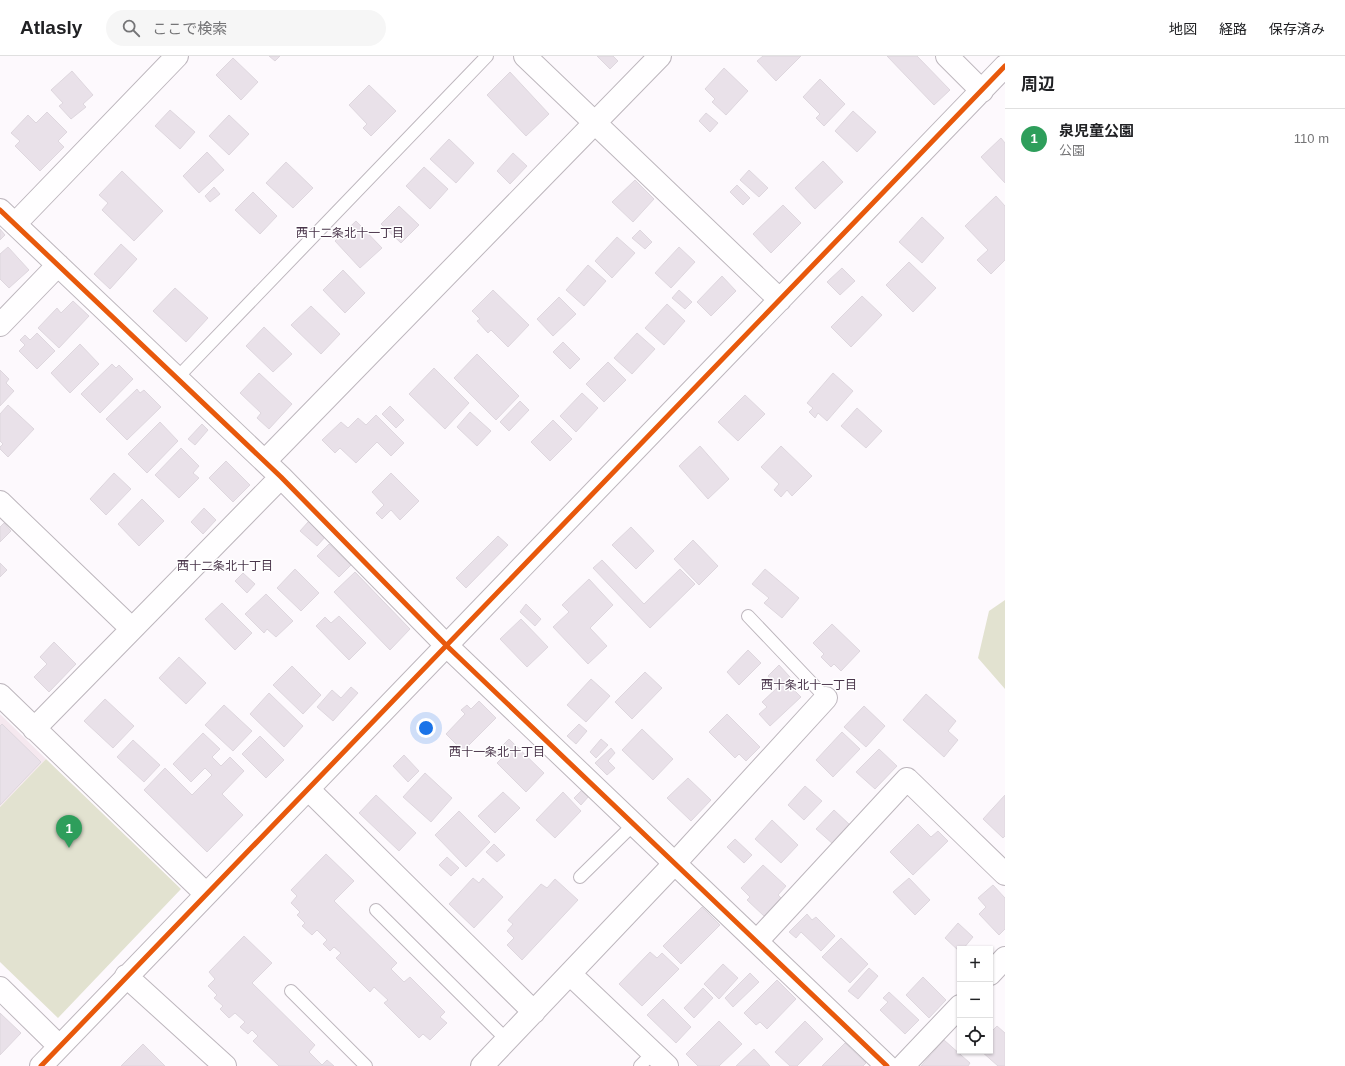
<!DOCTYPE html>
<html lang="ja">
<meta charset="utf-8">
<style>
body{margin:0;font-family:Helvetica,"Noto Sans JP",sans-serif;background:#f6f6f6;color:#202124}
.controls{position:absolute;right:12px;bottom:12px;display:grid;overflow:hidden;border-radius:0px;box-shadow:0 1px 3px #0004}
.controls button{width:36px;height:36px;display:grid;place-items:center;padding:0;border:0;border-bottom:1px solid #e0e0e0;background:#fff;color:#202124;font:20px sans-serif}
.you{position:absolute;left:426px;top:672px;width:14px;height:14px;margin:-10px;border:3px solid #fff;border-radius:50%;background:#1a73e8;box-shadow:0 0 0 6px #1a73e833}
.badge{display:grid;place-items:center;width:26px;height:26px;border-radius:50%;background:#6f676f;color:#fff;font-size:13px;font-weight:700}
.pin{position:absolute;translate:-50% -33px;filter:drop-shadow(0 1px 2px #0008)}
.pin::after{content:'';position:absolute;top:21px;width:14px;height:12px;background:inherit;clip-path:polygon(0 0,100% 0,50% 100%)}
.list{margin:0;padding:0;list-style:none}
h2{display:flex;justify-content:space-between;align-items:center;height:52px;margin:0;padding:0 16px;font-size:17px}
h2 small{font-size:13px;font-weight:400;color:#757577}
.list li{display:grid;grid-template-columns:26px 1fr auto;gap:12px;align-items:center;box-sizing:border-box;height:60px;padding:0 16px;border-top:1px solid #e0e0e0}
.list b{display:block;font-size:15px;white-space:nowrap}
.list p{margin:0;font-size:13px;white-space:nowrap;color:#757577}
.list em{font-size:13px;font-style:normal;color:#757577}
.icon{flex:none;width:22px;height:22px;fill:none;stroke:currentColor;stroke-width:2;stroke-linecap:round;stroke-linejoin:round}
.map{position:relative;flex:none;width:1005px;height:1010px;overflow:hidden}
header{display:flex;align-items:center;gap:24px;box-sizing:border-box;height:56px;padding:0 20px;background:#fff;border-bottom:1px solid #e0e0e0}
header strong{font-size:19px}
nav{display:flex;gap:22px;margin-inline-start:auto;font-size:14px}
.search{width:280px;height:36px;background:#f6f6f6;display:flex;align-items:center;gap:10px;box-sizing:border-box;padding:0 14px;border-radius:22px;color:#757577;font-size:15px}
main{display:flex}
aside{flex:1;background:#fff}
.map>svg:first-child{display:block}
</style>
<header>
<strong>Atlasly</strong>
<div class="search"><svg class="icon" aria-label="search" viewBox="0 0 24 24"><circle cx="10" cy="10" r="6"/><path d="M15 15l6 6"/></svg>ここで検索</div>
<nav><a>地図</a><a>経路</a><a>保存済み</a></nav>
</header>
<main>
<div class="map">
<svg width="1005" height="1010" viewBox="0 0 1005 1010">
<rect width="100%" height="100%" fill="#fdf9fd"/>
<path fill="#f5e8ef" d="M 0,658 L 46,703 L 0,751 Z"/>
<path fill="#e2e2d0" d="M 1005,544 L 1005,633 L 978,602 L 989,555 Z
M 46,703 L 181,833 L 58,962 L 0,906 L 0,751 Z"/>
<path fill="#e9e1e9" stroke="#ded7de" d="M 269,0 L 280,0 L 275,5 Z
M 597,0 L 613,0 L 618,5 L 610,13 Z
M 763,0 L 801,0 L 776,25 L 757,5 Z
M 887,0 L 917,0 L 950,34 L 934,49 Z
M 233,2 L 258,26 L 241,44 L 216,19 Z
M 724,12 L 748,35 L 726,59 L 712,46 L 715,43 L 705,33 Z
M 72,15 L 93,39 L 83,48 L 86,51 L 71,63 L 59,50 L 63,47 L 51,34 Z
M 510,16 L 549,58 L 526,80 L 487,39 Z
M 820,23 L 845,48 L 824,70 L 816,62 L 820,58 L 803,41 Z
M 369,29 L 396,55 L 371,80 L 363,72 L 367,68 L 349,49 Z
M 170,54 L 195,76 L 180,93 L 155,70 Z
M 853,55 L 876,76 L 857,96 L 835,75 Z
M 47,56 L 67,76 L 58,85 L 64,91 L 40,115 L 15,90 L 20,85 L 11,77 L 28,59 L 36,67 Z
M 706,57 L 718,67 L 710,76 L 699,65 Z
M 229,59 L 249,78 L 229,99 L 209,80 Z
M 1001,82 L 1005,87 L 1005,127 L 981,101 Z
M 449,83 L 474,107 L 456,127 L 430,103 Z
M 207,96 L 224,114 L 199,137 L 183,120 Z
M 513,97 L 527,110 L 510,128 L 497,115 Z
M 823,105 L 843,126 L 815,153 L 795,132 Z
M 286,106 L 313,132 L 293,152 L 266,127 Z
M 424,111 L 448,133 L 430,153 L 406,130 Z
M 749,114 L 768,132 L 759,141 L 740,124 Z
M 122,115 L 163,155 L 134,185 L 102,154 L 108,147 L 99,139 Z
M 635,124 L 654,143 L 633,166 L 612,146 Z
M 737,129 L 750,142 L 743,149 L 730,136 Z
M 214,131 L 220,138 L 210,146 L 205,140 Z
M 253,136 L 277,160 L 260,178 L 235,154 Z
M 996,140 L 1005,150 L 1005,204 L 991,218 L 977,204 L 988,194 L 965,170 Z
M 783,149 L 801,167 L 771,197 L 753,178 Z
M 399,150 L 419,169 L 401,187 L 381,168 Z
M 922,161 L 944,182 L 922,207 L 899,186 Z
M 356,165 L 382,192 L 360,212 L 335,185 Z
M 0,173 L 5,179 L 0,184 Z
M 640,174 L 652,186 L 645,193 L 632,182 Z
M 617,181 L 635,197 L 612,222 L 595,205 Z
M 121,188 L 137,203 L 110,233 L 94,218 Z
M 8,191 L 29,214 L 9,232 L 0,223 L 0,198 Z
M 679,191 L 695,206 L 671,232 L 655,217 Z
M 909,206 L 936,232 L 913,256 L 886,229 Z
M 588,209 L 606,225 L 584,250 L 566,234 Z
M 842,212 L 855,225 L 840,239 L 827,226 Z
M 343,214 L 365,237 L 345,257 L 323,234 Z
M 722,220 L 736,235 L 711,260 L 697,246 Z
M 175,232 L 208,262 L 186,286 L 153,255 Z
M 493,234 L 529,269 L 508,291 L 491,274 L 488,277 L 477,265 L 480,263 L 472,255 Z
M 679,234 L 692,246 L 685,253 L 672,242 Z
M 862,240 L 882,259 L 851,291 L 831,271 Z
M 559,241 L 576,258 L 553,280 L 537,263 Z
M 73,245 L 89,260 L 59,292 L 38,272 L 57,252 L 61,257 Z
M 667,248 L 685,265 L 664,289 L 645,272 Z
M 311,250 L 340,278 L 321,298 L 291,269 Z
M 264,271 L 292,298 L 273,316 L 246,290 Z
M 37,277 L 55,295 L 37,313 L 19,295 L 25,289 L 20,284 L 25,279 L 30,284 Z
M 637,277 L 655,293 L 632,318 L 614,302 Z
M 563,286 L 580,303 L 570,313 L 553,296 Z
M 80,288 L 99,308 L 70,337 L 51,317 Z
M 477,298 L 519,340 L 496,364 L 454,322 Z
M 608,306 L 626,324 L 604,346 L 586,328 Z
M 112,308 L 116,312 L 119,309 L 133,323 L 100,357 L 81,338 Z
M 434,312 L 469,347 L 445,373 L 409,338 Z
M 0,314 L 9,323 L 6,327 L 14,335 L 0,350 Z
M 259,317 L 292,348 L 269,373 L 257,362 L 261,357 L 240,337 Z
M 833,317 L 853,335 L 827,365 L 818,357 L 815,362 L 809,356 L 813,352 L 807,347 Z
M 137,333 L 140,337 L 144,334 L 161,351 L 127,384 L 106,363 Z
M 582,337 L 598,352 L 576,376 L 560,360 Z
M 745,339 L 765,358 L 738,385 L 718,366 Z
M 520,345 L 529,354 L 509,375 L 500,366 Z
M 8,349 L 34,373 L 8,401 L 0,393 L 0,391 L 3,388 L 0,385 L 0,358 Z
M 390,350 L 404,364 L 396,372 L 382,358 Z
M 857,352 L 882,375 L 866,392 L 841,370 Z
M 470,356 L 491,375 L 477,390 L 457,371 Z
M 376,359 L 404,387 L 391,400 L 377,386 L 356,407 L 340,392 L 335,397 L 322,384 L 341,366 L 348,372 L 358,362 L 366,369 Z
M 553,364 L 572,383 L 550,405 L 531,386 Z
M 160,366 L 178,385 L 147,417 L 128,398 Z
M 202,368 L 208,374 L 195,389 L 188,383 Z
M 700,390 L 729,423 L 708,443 L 679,410 Z
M 781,390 L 812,420 L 792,440 L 787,434 L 781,441 L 774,434 L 779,428 L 761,411 Z
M 181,392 L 199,410 L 193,417 L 199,422 L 179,442 L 155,419 Z
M 226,405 L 250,429 L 233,446 L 209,422 Z
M 114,417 L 131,433 L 106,459 L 90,443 Z
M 391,417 L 419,445 L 400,464 L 391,454 L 382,463 L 376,457 L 384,449 L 372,436 Z
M 142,443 L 164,465 L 139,490 L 118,468 Z
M 204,452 L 216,464 L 203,478 L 191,466 Z
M 309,465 L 326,480 L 317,490 L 300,475 Z
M 4,467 L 11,475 L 0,486 L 0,471 Z
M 631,471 L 654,495 L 636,513 L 612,489 Z
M 498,480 L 508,489 L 466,532 L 456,522 Z
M 693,484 L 718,510 L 699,529 L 674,503 Z
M 329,488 L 351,509 L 339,521 L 317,500 Z
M 602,504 L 644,548 L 680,513 L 695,528 L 650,572 L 593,512 Z
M 0,507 L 7,514 L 0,521 Z
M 295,513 L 319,537 L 301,555 L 277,532 Z
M 765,513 L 799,542 L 782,562 L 764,547 L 769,542 L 752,528 Z
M 355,516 L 410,573 L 390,594 L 334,536 Z
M 243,517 L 255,528 L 247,537 L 235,525 Z
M 589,523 L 613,549 L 590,572 L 607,590 L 588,608 L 553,571 L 569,556 L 562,549 Z
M 266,538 L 293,565 L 276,581 L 267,573 L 264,577 L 245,558 Z
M 222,547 L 252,577 L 235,594 L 205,563 Z
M 526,548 L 541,563 L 535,570 L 520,556 Z
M 339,560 L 366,587 L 349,604 L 316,570 L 325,561 L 331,567 Z
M 521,563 L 548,591 L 527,611 L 500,583 Z
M 832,568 L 860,595 L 841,615 L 834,608 L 831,611 L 821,601 L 824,598 L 813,587 Z
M 54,586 L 76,608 L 49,636 L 34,621 L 47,608 L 40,601 Z
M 748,594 L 761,607 L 739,629 L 727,616 Z
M 179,601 L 206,627 L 186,648 L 159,622 Z
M 779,609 L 799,631 L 795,635 L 801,641 L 770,670 L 759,658 L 767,651 L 762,646 L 778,631 L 768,620 Z
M 292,610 L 321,639 L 303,658 L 273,629 Z
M 645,616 L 662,632 L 632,663 L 615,646 Z
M 591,623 L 610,640 L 586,666 L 567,649 Z
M 351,631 L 358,637 L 333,665 L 317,651 L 332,634 L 341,642 Z
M 269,637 L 303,670 L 284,691 L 250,658 Z
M 926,638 L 956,665 L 948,675 L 958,684 L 944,701 L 903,664 Z
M 105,643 L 134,670 L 113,692 L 84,665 Z
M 479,645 L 496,662 L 463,695 L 446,678 L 465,658 L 461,654 L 467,649 L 471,653 Z
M 224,649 L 252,675 L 233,695 L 205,669 Z
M 864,650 L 885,670 L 866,691 L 844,671 Z
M 727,658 L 760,691 L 746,705 L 739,698 L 735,702 L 709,676 Z
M 2,668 L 41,706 L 0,749 L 0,670 Z
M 579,668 L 587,675 L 576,688 L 567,680 Z
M 642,673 L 673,703 L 653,724 L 622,694 Z
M 842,676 L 860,693 L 833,721 L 816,704 Z
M 203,677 L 220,693 L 212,701 L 221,710 L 230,701 L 244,715 L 222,738 L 243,759 L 207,796 L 144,734 L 165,712 L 192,739 L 212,719 L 205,712 L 191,726 L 173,708 Z
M 260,680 L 284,704 L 266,722 L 242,698 Z
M 509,683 L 544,717 L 526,736 L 497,707 L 503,701 L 497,695 Z
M 601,683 L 608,689 L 596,702 L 590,696 Z
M 133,684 L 160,709 L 144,726 L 117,701 Z
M 611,692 L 615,697 L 608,705 L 615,712 L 607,719 L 595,707 Z
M 879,693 L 897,710 L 875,733 L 856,716 Z
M 404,699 L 419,715 L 408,726 L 393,710 Z
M 425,717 L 452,742 L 431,766 L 403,741 Z
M 688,722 L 711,744 L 691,765 L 667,742 Z
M 805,730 L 822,745 L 804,764 L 788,749 Z
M 583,733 L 589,740 L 581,749 L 574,742 Z
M 503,736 L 520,752 L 495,777 L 478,760 Z
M 563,736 L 581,755 L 555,782 L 536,764 Z
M 376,739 L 416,777 L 399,795 L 359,757 Z
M 1005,739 L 1005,780 L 1003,782 L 983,763 Z
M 834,754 L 850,769 L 833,788 L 816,773 Z
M 459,755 L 490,786 L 466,811 L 435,779 Z
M 772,764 L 798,789 L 781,807 L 755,783 Z
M 918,768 L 931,781 L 938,775 L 948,785 L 913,819 L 890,796 Z
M 735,783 L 752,799 L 744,807 L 727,791 Z
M 494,788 L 505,799 L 497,806 L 486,796 Z
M 326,798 L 354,825 L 334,845 L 397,907 L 391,913 L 404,926 L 410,921 L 445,956 L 440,961 L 447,967 L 430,984 L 423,978 L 419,982 L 384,947 L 388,944 L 374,931 L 370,936 L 336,902 L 341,897 L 334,891 L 330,895 L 323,888 L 327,884 L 317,874 L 312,879 L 302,870 L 305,867 L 297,859 L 300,856 L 291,847 L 297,840 L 291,834 Z
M 447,801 L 459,812 L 451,820 L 439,809 Z
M 763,809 L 786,830 L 778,839 L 781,842 L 764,860 L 747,844 L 750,841 L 741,832 Z
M 473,822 L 479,827 L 483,822 L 503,841 L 474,872 L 449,848 Z
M 909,822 L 930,844 L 915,859 L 893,836 Z
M 555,823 L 578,844 L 522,904 L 507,889 L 514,882 L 507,875 L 513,868 L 508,864 L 541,828 L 547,832 Z
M 993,829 L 1005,842 L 1005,873 L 999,879 L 979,858 L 986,851 L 978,842 Z
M 702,851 L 720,869 L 681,908 L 663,890 Z
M 807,858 L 812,864 L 816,861 L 835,880 L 821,895 L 801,876 L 796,882 L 789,876 Z
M 958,867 L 973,881 L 963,893 L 960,893 L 960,896 L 945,882 Z
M 244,880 L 272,907 L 252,927 L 315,989 L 309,996 L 322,1009 L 327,1004 L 334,1010 L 279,1010 L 253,985 L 258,980 L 252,974 L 248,978 L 240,971 L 245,966 L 235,957 L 229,962 L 220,953 L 223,950 L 214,942 L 217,939 L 208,930 L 215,923 L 209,916 Z
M 841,882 L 868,908 L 850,927 L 822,901 Z
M 650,896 L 657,902 L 662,897 L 679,913 L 642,950 L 619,928 Z
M 723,908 L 738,922 L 719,943 L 704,928 Z
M 869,912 L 878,920 L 858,943 L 848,935 Z
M 750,917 L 759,926 L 733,951 L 725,942 Z
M 923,921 L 946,944 L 929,962 L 906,939 Z
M 777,924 L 796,943 L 767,973 L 760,966 L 756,969 L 744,957 Z
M 703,932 L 713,942 L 694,962 L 684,952 Z
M 889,936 L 919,964 L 905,978 L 880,954 L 888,946 L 883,942 Z
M 663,943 L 691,971 L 676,987 L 647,959 Z
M 0,957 L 21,977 L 0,999 Z
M 719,965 L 742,988 L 719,1010 L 698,1010 L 686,998 Z
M 805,965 L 823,983 L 797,1010 L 790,1010 L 775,996 Z
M 997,970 L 1005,977 L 1005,1010 L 998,1010 L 981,995 L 990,995 L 990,977 Z
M 944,984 L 970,1007 L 968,1010 L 921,1010 Z
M 845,987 L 866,1007 L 863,1010 L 822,1010 Z
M 143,988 L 165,1010 L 121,1010 Z
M 754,993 L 770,1010 L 736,1010 Z"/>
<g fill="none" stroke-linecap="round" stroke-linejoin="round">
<defs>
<path id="lane" d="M 177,322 L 487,0
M 748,560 L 826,642
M 580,821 L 634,768
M 376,854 L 507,984
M 291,935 L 366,1010
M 640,1010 L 653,997"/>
<path id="street" d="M 525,0 L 780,244
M 947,0 L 982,35
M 0,154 L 281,421 L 447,590 L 887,1010
M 15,168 L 177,0
M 0,269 L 58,209
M 265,405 L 660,0
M 0,446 L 132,573
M 0,639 L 206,838
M 34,673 L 281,421
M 308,733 L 534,956
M 757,885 L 907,723 L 1005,818
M 570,918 L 667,1010
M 990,918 L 1005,902
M 126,920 L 225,1010
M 0,932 L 59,990
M 41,1010 L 1005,10
M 482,1010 L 675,807 L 826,642
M 903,1010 L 960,950"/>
</defs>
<use href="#lane" stroke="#bdb6bd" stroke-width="14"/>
<use href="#street" stroke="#bdb6bd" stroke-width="24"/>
<use href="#lane" stroke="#fffeff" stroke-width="12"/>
<use href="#street" stroke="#fffeff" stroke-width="22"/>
<defs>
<path id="cycleway" d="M 0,154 L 281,421 L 447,590 L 887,1010
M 41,1010 L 1005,10"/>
</defs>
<use href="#cycleway" stroke="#fff" stroke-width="8"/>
<use href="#cycleway" stroke="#e8590c" stroke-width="5"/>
</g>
<g text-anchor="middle" stroke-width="3" stroke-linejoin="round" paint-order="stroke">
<g font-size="12" fill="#49344a" stroke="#fff">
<text x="350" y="181">西十二条北十一丁目</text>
<text x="225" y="514">西十二条北十丁目</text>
<text x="809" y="633">西十条北十一丁目</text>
<text x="497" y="700">西十一条北十丁目</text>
</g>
</g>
</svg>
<div class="controls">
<button>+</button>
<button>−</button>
<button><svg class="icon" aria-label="locate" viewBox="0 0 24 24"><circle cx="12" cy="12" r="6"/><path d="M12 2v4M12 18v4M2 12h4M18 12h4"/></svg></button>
</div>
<div class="you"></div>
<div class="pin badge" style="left:69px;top:792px;background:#2e9e5b">1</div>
</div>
<aside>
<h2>周辺<small></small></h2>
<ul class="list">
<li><span class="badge" style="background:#2e9e5b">1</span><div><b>泉児童公園</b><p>公園</p></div><em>110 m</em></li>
</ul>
</aside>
</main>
